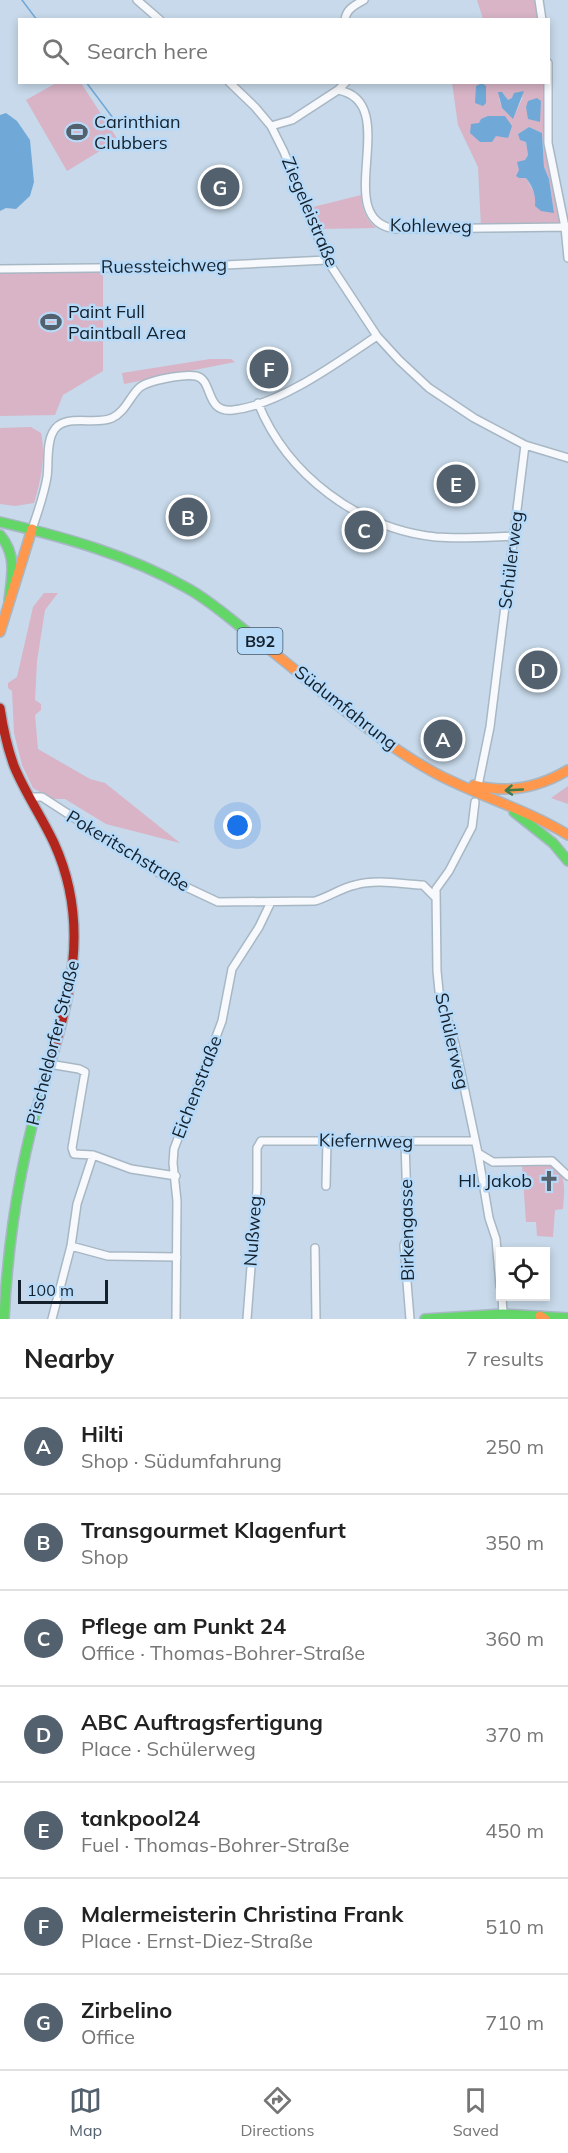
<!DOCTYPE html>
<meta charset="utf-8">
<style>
body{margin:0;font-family:Mulish,sans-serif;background:#f2f2f2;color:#222}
.controls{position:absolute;right:18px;bottom:18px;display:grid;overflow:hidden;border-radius:0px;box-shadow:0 3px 9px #0003}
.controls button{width:54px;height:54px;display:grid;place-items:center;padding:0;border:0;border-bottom:2px solid #e0e0e0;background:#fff;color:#222;font:30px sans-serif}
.scale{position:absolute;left:18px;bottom:15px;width:90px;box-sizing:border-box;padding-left:6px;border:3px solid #14212c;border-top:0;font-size:16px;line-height:21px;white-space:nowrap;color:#14212c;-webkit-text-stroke:4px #b8daf9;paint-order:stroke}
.you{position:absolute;left:238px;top:826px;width:21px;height:21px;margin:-15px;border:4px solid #fff;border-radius:50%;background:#1a73e8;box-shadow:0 0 0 9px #1a73e833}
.badge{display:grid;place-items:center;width:39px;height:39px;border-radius:50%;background:#53616e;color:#fff;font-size:20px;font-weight:700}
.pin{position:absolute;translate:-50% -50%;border:3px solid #fff;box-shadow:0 2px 6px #0006}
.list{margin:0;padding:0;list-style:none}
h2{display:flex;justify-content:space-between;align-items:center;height:78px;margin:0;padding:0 24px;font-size:26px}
h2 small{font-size:20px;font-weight:400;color:#767676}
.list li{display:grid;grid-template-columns:39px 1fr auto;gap:18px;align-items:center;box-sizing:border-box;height:96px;padding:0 24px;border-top:2px solid #e0e0e0}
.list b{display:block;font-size:22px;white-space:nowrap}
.list p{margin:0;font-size:20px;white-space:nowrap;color:#767676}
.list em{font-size:20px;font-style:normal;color:#767676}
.icon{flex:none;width:33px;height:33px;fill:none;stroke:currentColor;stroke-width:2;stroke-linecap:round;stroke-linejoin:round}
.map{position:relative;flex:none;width:568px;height:1319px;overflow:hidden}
.search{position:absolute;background:#fff;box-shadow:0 3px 9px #0003;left:18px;right:18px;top:18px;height:66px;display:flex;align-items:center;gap:15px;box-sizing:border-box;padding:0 21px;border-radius:0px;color:#767676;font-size:22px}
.sheet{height:750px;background:#fff}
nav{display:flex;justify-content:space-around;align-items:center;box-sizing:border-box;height:84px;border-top:2px solid #e0e0e0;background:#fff;font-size:16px;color:#767676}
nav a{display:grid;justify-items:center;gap:3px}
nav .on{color:#53616e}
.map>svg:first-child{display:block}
</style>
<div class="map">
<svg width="568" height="1319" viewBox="0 0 568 1319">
<rect width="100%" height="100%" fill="#c7d9ea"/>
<path fill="#d8b4c6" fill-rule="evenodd" d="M 477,0 L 539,0 L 542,19 L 483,19 Z
M 548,82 L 548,143 L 565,227 L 481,227 L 478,167 L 458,125 L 452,83 ZM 502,92 L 508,100 L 523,97 L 513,118 L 502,108 L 499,99 ZM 512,126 L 496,136 L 480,142 L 475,136 ZM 529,127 L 542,133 L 544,167 L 549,179 L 554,213 L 536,196 L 526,178 L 519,178 L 519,170 L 528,155 L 526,142 L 518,134 Z
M 56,83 L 81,83 L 118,140 L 67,171 L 26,100 Z
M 361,195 C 362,209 365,218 376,228 L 318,229 L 309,208 Z
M 103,271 L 103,371 L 63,395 L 55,415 L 0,416 L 0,272 Z
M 210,359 L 231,359 L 235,362 L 124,384 L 122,373 Z
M 31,427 L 41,433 C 46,456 41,480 34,503 L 15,506 L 0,504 L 0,428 Z
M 44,593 L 58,593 L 45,610 L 37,661 L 35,700 L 41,704 L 41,710 L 35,715 L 38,749 L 90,779 L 105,783 L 180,843 L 106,824 L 65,799 L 52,799 L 33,788 L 22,765 L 14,733 L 12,691 L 8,688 L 8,683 L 17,677 L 33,607 Z
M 568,786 L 568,804 L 551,798 Z
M 550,1163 C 568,1174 564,1190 563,1209 L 555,1210 L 553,1237 L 537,1236 L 536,1222 L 526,1222 L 522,1165 Z"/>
<path fill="#70a9d7" d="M 482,83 L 486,86 L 486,103 L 483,106 L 475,103 L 476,86 Z
M 524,91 L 513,119 L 502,108 L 498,92 L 502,92 L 508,100 L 512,98 L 514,93 Z
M 537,98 L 541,101 L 540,122 L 528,119 L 526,107 L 528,101 Z
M 6,113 L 17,121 L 30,140 L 34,182 L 30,196 L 16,209 L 6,208 L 0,211 L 0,115 Z
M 488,116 L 505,116 L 512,126 L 508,138 L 496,136 L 492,142 L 480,142 L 470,133 L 471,124 L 479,123 L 481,119 Z
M 529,127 L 542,133 L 544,167 L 549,179 L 554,213 L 541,211 L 535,206 C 536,195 533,187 526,178 L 519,178 L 516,176 L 519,170 L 517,162 L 525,160 L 528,155 L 526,142 L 520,140 L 518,134 Z"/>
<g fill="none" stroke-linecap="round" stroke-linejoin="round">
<path stroke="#70a9d7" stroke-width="1.5" d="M 22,0 L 37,20
M 86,82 L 113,118"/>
<defs>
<path id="street" d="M 137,0 L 160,20
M 539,0 L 542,20
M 345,20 C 346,9 355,5 364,0
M 548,63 L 548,143 L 565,227 L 568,258
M 229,82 L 255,107 L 271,126 L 284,152 L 327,260 L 377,336 L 399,360 L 429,388 L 474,418 L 525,445 L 568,458
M 338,90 L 346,82
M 271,126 L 292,120 L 338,90 C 405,102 328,221 396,229 L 568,227
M 0,269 L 183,267 L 327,260
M 258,403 C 287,475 359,529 436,537 C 462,539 488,537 514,536
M 32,529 C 38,512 44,495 47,477 C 49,464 46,444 53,432 C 63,412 95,426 112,418 C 125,412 129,398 139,388 C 148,380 184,374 196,376 C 214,380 204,413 233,410 C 280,405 338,362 377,336
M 479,781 L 490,727 L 525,445
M 30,797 L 42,797 L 167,878 L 218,902 L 315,901 C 329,897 341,888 355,885 C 377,879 401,884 423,885 L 435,897
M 475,802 L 472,827 L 449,871 L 436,889 L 437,971 L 439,991 L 455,1044 L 478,1153 L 489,1218 L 496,1239 L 500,1286
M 49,1064 L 79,1069 L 85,1072 L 72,1148 L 74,1154 L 93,1155 L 77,1204 L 71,1246 L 52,1319
M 405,1141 L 408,1237 L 404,1245 L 410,1319
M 478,1153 L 493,1162 L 552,1161 L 568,1176
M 93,1155 L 131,1169 L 176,1176
M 326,1186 L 327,1140
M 71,1246 L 108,1256 L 177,1257
M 315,1248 L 316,1319
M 502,1296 L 503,1314
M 176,1319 L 177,1201 L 173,1163 L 174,1149 L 222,1021 L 232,969 L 259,927 L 271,902
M 247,1319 L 257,1189 L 257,1148 L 261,1141 L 475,1141"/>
<path id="fast" d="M 0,522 C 64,537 129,555 187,588 C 209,600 228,617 247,632
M 0,535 C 17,555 12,576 9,600
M 514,812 L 553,843 L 568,861
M 4,1319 C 8,1239 20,1160 44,1084
M 425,1319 L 503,1314 L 568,1318"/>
<path id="slow" d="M 0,632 L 32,529
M 247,632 C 309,678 366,735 435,773 C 478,796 526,809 568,835
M 474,785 C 508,794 538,788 568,770
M 540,1316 L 545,1319"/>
<path id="jam" d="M 0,708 C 3,728 7,747 14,766 C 25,793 42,817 54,843 C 92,926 69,1001 44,1084"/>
</defs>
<use href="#street" stroke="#a8b7c4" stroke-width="10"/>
<use href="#fast" stroke="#a8b7c4" stroke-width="12"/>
<use href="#slow" stroke="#a8b7c4" stroke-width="12"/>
<use href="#jam" stroke="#a8b7c4" stroke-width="12"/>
<use href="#street" stroke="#f7f9fc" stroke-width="7"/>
<use href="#fast" stroke="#63d668" stroke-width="9"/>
<use href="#slow" stroke="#ff974d" stroke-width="9"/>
<use href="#jam" stroke="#b3261e" stroke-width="9"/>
</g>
<defs><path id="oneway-shaft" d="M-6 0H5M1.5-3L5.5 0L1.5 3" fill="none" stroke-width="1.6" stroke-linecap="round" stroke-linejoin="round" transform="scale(1.5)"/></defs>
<use stroke="#3c7c4a" href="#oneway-shaft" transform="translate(514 790) rotate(177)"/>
<defs>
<symbol id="stadium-bare" viewBox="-9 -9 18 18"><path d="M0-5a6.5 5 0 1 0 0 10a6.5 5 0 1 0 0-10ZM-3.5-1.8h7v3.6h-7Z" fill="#53616e" stroke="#b8daf9" stroke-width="2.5" paint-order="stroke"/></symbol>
<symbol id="church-bare" viewBox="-9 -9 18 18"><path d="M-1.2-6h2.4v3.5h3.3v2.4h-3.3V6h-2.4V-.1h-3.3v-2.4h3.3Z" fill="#53616e" stroke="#b8daf9" stroke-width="2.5" paint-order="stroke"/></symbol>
</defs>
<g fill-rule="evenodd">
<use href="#stadium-bare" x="62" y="117" width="30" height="30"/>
<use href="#stadium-bare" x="36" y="307" width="30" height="30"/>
<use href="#church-bare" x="534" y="1166" width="30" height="30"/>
</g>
<g text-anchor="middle" stroke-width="5" stroke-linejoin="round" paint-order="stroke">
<rect fill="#b8daf9" stroke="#45586a" stroke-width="1.5" x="237.5" y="628" width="45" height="26" rx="4.5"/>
<g font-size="16" font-weight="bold" fill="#14212c">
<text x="260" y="647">B92</text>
</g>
<g font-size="18" fill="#14212c" stroke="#b8daf9" text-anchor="start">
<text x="94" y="128">Carinthian<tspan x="94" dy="21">Clubbers</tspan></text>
<text x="68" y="318">Paint Full<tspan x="68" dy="21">Paintball Area</tspan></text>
<text x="532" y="1187" text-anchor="end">Hl. Jakob</text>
</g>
<g font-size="18" fill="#14212c" stroke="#b8daf9">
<text transform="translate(310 212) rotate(67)" y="6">Ziegeleistraße</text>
<text transform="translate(431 226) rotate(1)" y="6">Kohleweg</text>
<text transform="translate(164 266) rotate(-1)" y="6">Ruessteichweg</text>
<text transform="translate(511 560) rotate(-83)" y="6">Schülerweg</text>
<text transform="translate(346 708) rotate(38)" y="6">Südumfahrung</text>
<text transform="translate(128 851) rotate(31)" y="6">Pokeritschstraße</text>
<text transform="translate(452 1041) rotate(77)" y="6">Schülerweg</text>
<text transform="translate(53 1043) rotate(-76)" y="6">Pischeldorfer Straße</text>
<text transform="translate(197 1087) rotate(-69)" y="6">Eichenstraße</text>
<text transform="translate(366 1141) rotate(1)" y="6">Kiefernweg</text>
<text transform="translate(407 1230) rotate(-91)" y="6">Birkengasse</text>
<text transform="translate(253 1231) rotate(-86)" y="6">Nußweg</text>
</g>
</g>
</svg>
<div class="controls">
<button><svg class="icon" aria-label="locate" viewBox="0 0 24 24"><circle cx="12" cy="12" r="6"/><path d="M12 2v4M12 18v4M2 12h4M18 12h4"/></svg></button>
</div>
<div class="scale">100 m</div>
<div class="you"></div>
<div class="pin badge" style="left:443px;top:739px">A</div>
<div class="pin badge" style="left:188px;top:517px">B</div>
<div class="pin badge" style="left:364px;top:530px">C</div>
<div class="pin badge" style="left:538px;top:670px">D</div>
<div class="pin badge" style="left:456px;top:484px">E</div>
<div class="pin badge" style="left:269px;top:369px">F</div>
<div class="pin badge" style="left:220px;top:187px">G</div>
<div class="search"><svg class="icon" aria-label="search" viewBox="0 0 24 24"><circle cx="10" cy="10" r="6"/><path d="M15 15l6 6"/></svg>Search here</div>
</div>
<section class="sheet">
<h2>Nearby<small>7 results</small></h2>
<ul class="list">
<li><span class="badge">A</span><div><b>Hilti</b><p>Shop · Südumfahrung</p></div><em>250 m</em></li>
<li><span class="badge">B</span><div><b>Transgourmet Klagenfurt</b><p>Shop</p></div><em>350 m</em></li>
<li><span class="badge">C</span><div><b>Pflege am Punkt 24</b><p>Office · Thomas-Bohrer-Straße</p></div><em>360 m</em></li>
<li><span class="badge">D</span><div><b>ABC Auftragsfertigung</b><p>Place · Schülerweg</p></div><em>370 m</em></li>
<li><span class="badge">E</span><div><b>tankpool24</b><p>Fuel · Thomas-Bohrer-Straße</p></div><em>450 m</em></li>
<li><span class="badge">F</span><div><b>Malermeisterin Christina Frank</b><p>Place · Ernst-Diez-Straße</p></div><em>510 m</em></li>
<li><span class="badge">G</span><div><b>Zirbelino</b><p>Office</p></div><em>710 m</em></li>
</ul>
</section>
<nav>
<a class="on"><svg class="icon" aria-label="map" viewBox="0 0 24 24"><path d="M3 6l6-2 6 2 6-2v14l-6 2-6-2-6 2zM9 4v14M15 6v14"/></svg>Map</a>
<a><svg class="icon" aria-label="directions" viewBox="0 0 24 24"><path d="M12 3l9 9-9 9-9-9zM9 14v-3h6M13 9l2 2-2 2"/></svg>Directions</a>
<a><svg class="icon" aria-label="saved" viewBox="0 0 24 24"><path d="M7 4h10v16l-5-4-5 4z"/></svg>Saved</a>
</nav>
